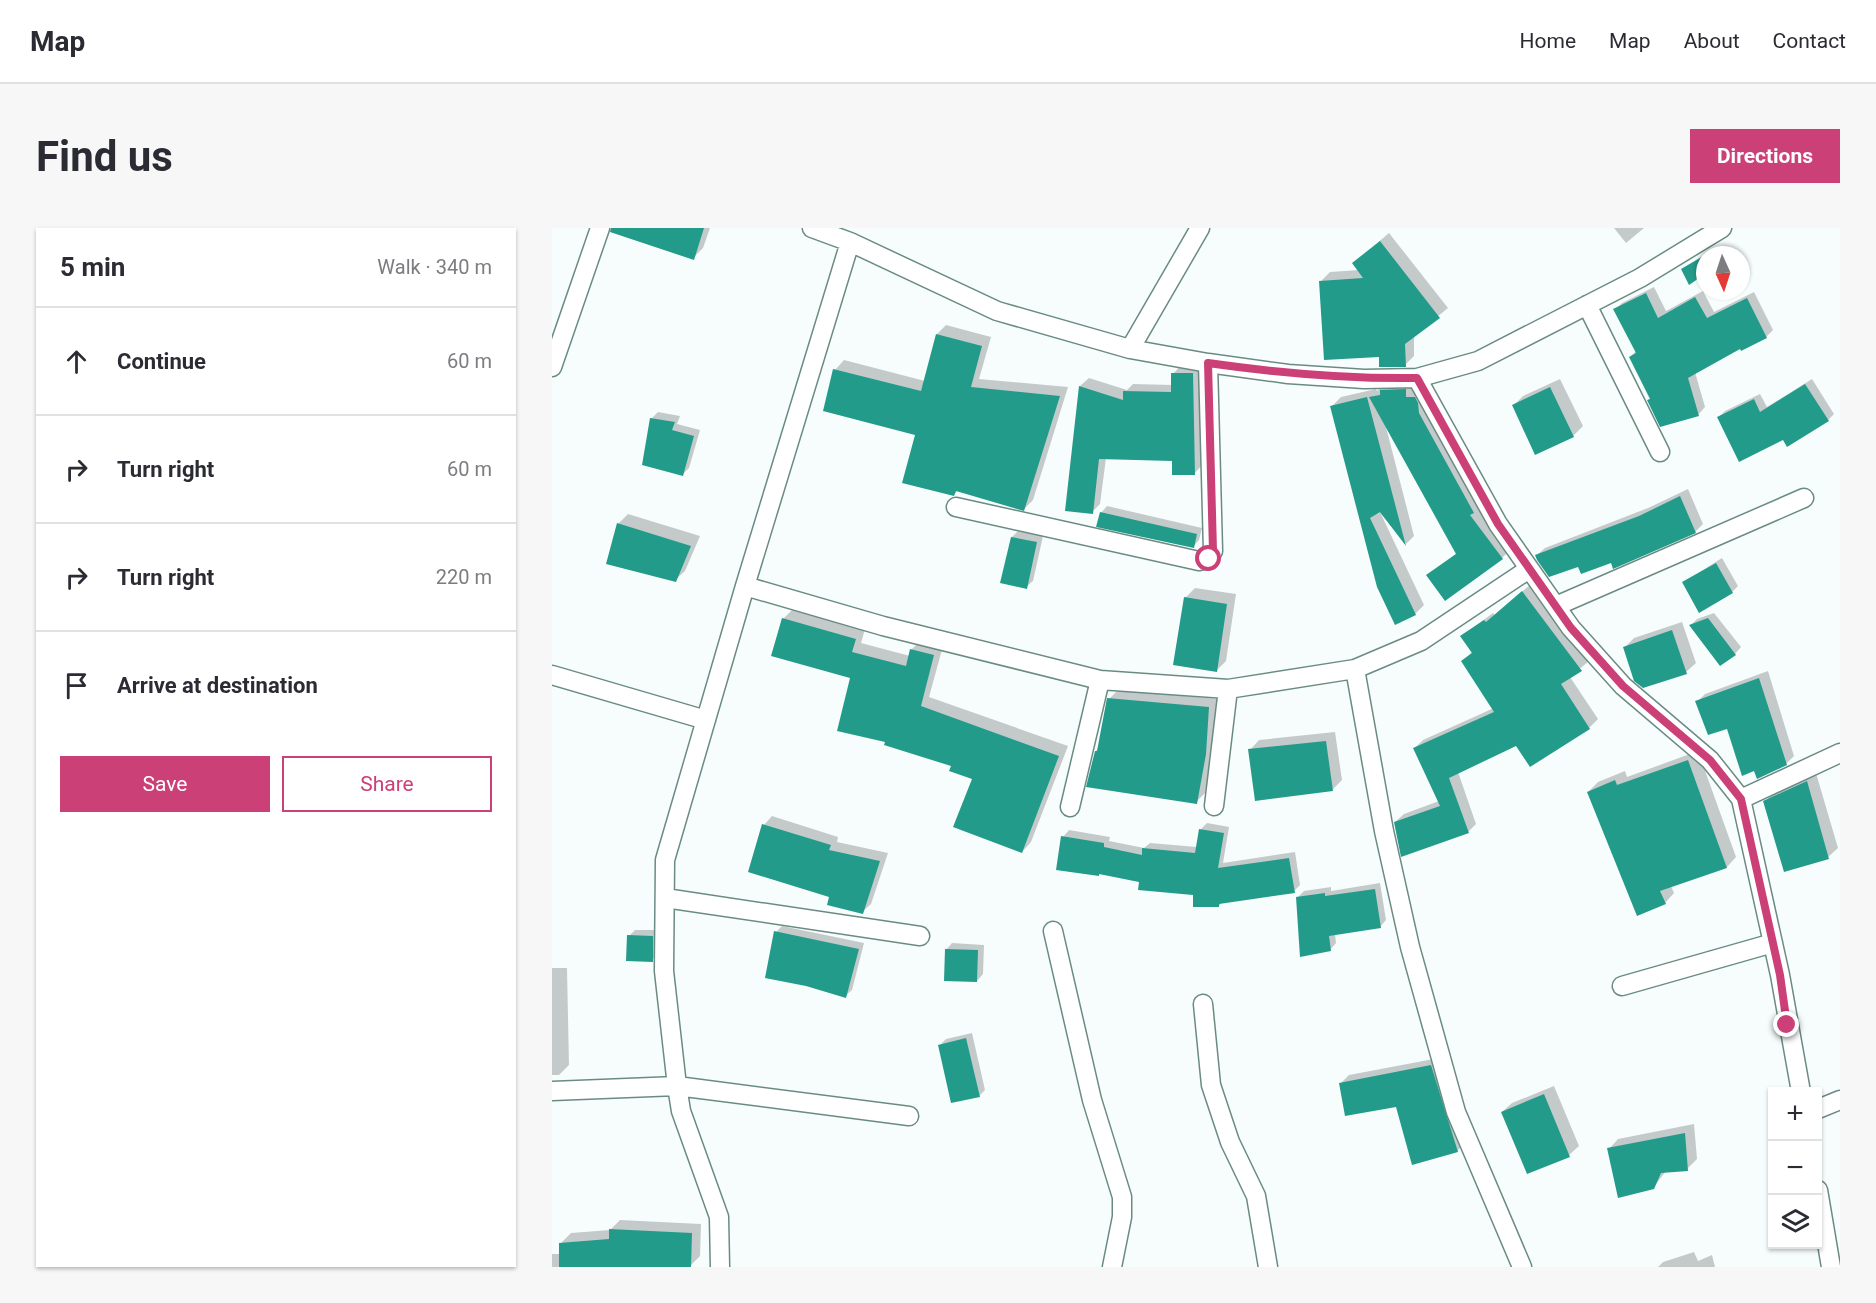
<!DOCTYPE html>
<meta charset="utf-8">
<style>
body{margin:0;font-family:Roboto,sans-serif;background:#f7f7f7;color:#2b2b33}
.controls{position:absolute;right:18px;bottom:18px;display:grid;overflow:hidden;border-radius:0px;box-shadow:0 2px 4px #0004}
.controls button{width:54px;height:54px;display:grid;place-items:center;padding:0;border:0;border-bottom:2px solid #e1e1e2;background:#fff;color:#2b2b33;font:30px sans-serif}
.compass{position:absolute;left:1144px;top:18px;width:54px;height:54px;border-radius:50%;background:#fff;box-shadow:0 2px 4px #0004;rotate:177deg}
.stop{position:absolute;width:18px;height:18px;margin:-14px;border:4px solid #cb4077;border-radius:50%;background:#fff}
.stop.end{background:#cb4077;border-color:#fff;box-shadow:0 2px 6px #0008}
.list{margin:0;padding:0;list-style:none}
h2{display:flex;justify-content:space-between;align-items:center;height:78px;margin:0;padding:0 24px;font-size:26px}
h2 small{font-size:20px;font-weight:400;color:#7c7c81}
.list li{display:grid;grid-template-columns:39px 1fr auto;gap:18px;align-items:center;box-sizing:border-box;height:108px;padding:0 24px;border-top:2px solid #e1e1e2}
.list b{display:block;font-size:22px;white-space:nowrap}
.list em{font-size:20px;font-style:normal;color:#7c7c81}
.actions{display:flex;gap:12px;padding:18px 24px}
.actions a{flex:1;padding:14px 0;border:2px solid #cb4077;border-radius:0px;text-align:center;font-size:21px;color:#cb4077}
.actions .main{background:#cb4077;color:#fff}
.icon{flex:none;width:33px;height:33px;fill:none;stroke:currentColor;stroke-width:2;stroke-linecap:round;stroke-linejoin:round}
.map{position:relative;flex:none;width:1288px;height:1039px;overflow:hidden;border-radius:0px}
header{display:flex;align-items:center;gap:36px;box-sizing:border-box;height:84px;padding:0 30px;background:#fff;border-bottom:2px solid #e1e1e2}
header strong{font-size:28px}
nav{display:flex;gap:33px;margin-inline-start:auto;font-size:21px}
.intro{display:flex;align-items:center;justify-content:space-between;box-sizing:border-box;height:144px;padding:0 36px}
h1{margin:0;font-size:42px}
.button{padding:15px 27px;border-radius:0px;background:#cb4077;color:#fff;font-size:21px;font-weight:700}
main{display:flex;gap:36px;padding:0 36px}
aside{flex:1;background:#fff;border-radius:0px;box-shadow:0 2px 4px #0004}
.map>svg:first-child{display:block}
</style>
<header>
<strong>Map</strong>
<nav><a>Home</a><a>Map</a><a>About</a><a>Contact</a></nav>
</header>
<div class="intro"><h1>Find us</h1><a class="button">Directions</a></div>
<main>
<aside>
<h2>5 min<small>Walk · 340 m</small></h2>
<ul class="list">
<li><svg class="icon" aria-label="ahead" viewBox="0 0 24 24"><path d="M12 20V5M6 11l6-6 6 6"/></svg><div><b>Continue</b></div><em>60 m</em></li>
<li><svg class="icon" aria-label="right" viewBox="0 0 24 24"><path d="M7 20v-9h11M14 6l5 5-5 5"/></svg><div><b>Turn right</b></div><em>60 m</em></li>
<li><svg class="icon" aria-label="right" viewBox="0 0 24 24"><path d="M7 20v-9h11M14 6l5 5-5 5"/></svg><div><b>Turn right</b></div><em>220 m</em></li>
<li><svg class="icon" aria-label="arrive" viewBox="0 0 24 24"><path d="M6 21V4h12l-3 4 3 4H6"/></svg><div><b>Arrive at destination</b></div></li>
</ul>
<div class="actions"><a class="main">Save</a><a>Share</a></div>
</aside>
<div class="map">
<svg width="1288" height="1039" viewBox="0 0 1288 1039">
<rect width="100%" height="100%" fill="#f6fdfc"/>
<path fill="#0003" d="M 87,0 L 158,0 L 151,20 L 141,30 Z
M 1062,0 L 1092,0 L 1074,15 Z
M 837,5 L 896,80 L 862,108 L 862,128 L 853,137 L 829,127 L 769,53 L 778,44 L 807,42 L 802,35 Z
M 1163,20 L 1168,27 L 1153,27 L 1153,45 L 1137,55 L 1131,41 Z
M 1102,59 L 1114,83 L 1151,63 L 1162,84 L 1202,64 L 1221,102 L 1214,109 L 1188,119 L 1143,144 L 1153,179 L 1146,187 L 1097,172 L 1099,170 L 1078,129 L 1084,123 L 1063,82 L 1070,75 Z
M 394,97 L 439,109 L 427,151 L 516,159 L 481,272 L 472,281 L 406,262 L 402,266 L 365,206 L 283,142 L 292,132 L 373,153 L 385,106 Z
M 629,137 L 649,137 L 650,237 L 642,246 L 622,231 L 554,230 L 548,276 L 540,284 L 514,281 L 528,158 L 537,150 L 575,162 L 581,156 L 621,157 L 621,146 Z
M 1008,151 L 1031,198 L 1021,208 L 984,225 L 961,178 L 971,168 Z
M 1260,151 L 1282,186 L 1276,192 L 1232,210 L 1166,190 L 1173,183 L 1208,166 L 1215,179 Z
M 837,154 L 862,154 L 929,276 L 926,279 L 958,322 L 950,330 L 876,347 L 905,325 L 834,199 L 862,308 L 854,316 L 829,286 L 872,377 L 863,386 L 843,395 L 780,178 L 789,169 L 824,161 L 825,163 Z
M 106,184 L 128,188 L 125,196 L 148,202 L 137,240 L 131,246 L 99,191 Z
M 1136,261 L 1151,296 L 1143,304 L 1060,333 L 1027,337 L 985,327 L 993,320 L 1096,280 Z
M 555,278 L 650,300 L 647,312 L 641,319 L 549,285 Z
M 76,286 L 148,308 L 133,343 L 123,352 L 66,296 Z
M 466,303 L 491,308 L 481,353 L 474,359 L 460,309 Z
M 1170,330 L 1186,358 L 1180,364 L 1132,354 Z
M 979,356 L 1037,433 L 1018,449 L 1046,491 L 1037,500 L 979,537 L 965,516 L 906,544 L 924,596 L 916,604 L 843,594 L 852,586 L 887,573 L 863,520 L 871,512 L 942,480 L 911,433 L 921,423 L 910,408 L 941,385 L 943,387 Z
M 643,360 L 684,366 L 674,433 L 664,443 L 633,370 Z
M 240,382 L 313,401 L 309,415 L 358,428 L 360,421 L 369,412 L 391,418 L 377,469 L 516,518 L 479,614 L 470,624 L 422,550 L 401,537 L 231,391 Z
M 1162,385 L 1189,419 L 1183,426 L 1139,397 L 1145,391 Z
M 1130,394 L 1144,435 L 1134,444 L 1072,420 L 1082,410 Z
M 1216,443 L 1242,528 L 1234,536 L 1203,541 L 1176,499 L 1145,474 L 1153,466 Z
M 566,462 L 665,471 L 662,516 L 653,565 L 644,574 L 544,523 L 547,520 L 557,471 Z
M 783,504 L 790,552 L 781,561 L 698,522 L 707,512 Z
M 1146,523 L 1184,629 L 1175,639 L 1119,658 L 1122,665 L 1113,675 L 1036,564 L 1046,554 L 1073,543 L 1075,549 Z
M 1264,545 L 1286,620 L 1276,629 L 1213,574 L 1222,564 Z
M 220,588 L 286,609 L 285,614 L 336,625 L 319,676 L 310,684 L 212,597 Z
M 655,595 L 677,599 L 671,635 L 743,624 L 748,657 L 742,663 L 670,674 L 667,678 L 643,666 L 549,645 L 547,647 L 511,609 L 517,602 L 558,609 L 557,613 L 592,620 L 598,615 L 645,619 L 649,601 Z
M 828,655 L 834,692 L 828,699 L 783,706 L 784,715 L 778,722 L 746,669 L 752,663 L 779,659 L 779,663 Z
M 230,698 L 312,715 L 300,762 L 293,768 L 224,704 Z
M 83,702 L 107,702 L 106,726 L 100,732 L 77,708 Z
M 400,715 L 432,717 L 431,746 L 425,753 L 394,722 Z
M 0,740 L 15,740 L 17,837 L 7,847 L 0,847 Z
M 420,805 L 433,862 L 427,868 L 388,817 L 394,811 Z
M 887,830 L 913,915 L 905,923 L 845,877 L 789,855 L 797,847 Z
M 1002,858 L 1027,918 L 1017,927 L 950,884 L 960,875 Z
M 1142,896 L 1145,931 L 1135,941 L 1114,943 L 1101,960 L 1057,921 L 1066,911 Z
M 68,992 L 149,996 L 148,1028 L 138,1038 L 0,1039 L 0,1026 L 9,1026 L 9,1015 L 19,1005 L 58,1002 Z
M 1142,1024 L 1146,1033 L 1160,1027 L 1163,1039 L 1106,1039 L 1111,1034 Z"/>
<path fill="#239b8a" d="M 59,0 L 152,0 L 142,32 L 58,4 Z
M 828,13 L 888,90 L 853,116 L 854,139 L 827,139 L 827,129 L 772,132 L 767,53 L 811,50 L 800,35 Z
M 1153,27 L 1153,46 L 1137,57 L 1129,41 Z
M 1094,65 L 1106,90 L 1143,69 L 1155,90 L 1195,70 L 1215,110 L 1189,123 L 1188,121 L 1136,150 L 1147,188 L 1108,199 L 1095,172 L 1098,171 L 1077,129 L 1084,125 L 1061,81 Z
M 384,106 L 430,118 L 419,159 L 508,168 L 472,283 L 404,263 L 402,268 L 350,255 L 363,207 L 271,183 L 281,141 L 369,163 Z
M 619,145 L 641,145 L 643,247 L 620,247 L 620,233 L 547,231 L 541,286 L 513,283 L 527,158 L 571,172 L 571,163 L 619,164 Z
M 1253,156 L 1277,193 L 1235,219 L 1231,212 L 1187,234 L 1165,189 L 1202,171 L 1208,184 Z
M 998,159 L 1022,209 L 983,227 L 960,177 Z
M 854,161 L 854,169 L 863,169 L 866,175 L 867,185 L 922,285 L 918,287 L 951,331 L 893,373 L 874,347 L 904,326 L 817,169 L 828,167 L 828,162 Z
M 815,169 L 854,318 L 828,284 L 818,290 L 864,387 L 843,397 L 825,359 L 778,178 Z
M 98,190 L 123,194 L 120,202 L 142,208 L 131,248 L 90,237 Z
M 1128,268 L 1144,305 L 1061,341 L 1059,335 L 1029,346 L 1026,339 L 997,349 L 985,332 L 983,327 L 1087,288 Z
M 548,284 L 645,306 L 642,320 L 544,299 Z
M 65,295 L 139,318 L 124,354 L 54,336 Z
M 459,309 L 485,314 L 475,361 L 448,355 Z
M 1164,335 L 1181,365 L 1147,385 L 1130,354 Z
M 970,363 L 1030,443 L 1009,456 L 1038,501 L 978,539 L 964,518 L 897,550 L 917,605 L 849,629 L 842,594 L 888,578 L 861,520 L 942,484 L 909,433 L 920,425 L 908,408 L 932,392 L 934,394 Z
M 632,369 L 675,376 L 665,444 L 621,437 Z
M 230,390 L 304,411 L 300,424 L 354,438 L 358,421 L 382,427 L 369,478 L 507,528 L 470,625 L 401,599 L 420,551 L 397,543 L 399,538 L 332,517 L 333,514 L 285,503 L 298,450 L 219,428 Z
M 1156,390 L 1184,427 L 1168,438 L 1137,397 Z
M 1120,402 L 1135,446 L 1091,460 L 1082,453 L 1071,419 Z
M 1207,450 L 1235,537 L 1205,551 L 1202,543 L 1190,548 L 1175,501 L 1156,507 L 1143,473 Z
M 555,470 L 657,479 L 654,526 L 645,576 L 534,559 L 543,523 L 545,523 Z
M 774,513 L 781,563 L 703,573 L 696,521 Z
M 1136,532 L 1175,640 L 1108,663 L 1114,676 L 1085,688 L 1035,564 L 1063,552 L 1065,557 Z
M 1255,553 L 1277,631 L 1232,644 L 1211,573 Z
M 210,596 L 279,617 L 277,622 L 328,633 L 311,686 L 275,677 L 277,669 L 196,644 Z
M 647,601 L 672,605 L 666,640 L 737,630 L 743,665 L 667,676 L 667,679 L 641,679 L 641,667 L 586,662 L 587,654 L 547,646 L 547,648 L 504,642 L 509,608 L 552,615 L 552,619 L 590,627 L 590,620 L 643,625 Z
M 823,661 L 829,700 L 777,708 L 779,723 L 748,729 L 744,669 L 773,665 L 773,668 Z
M 222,703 L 307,721 L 294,770 L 254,758 L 213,750 Z
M 75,707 L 101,708 L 101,734 L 74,733 Z
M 393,721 L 426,722 L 425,754 L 392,753 Z
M 414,810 L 428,869 L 399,875 L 386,817 Z
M 879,837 L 906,924 L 860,937 L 844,879 L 793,888 L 787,855 Z
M 992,866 L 1018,929 L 975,946 L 949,884 Z
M 1133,905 L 1136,943 L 1109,945 L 1102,961 L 1066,970 L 1055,920 Z
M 57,1001 L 140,1005 L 139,1039 L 7,1039 L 7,1015 L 57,1011 Z"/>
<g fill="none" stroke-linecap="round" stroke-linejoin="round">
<defs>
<path id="street" d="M 260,0 L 298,14 L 445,83 L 578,121 L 656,135 L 736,146 L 812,151 L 865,150 L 926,133 L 1088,50 L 1170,0
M 1035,77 L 1108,224
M 578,121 L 648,0
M 0,139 L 48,0
M 865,150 L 946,296 L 1019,400 L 1071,458 L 1158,532 L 1189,571 L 1228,747 L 1249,864
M 404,279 L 647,333 L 656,331 L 661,323 L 656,135
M 193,358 L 331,398 L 548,452 L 676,461 L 803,441 L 869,413 L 977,341
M 1004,378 L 1252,270
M 803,441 L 832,603 L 858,719 L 904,884 L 970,1039
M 0,447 L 154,492
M 1189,571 L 1288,525
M 662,578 L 676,461
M 518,579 L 548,452
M 113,670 L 368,708
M 501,703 L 540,872 L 570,969 L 570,989 L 560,1039
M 1070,758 L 1221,715
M 651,776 L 659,857 L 678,914 L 704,968 L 716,1039
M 0,863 L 125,858 L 357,888
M 1266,881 L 1288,872
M 1266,962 L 1279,1039
M 168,1039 L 167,989 L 129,883 L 125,858 L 112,743 L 113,632 L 193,358 L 298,14"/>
</defs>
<use href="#street" stroke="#6a8b84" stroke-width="21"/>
<use href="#street" stroke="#fff" stroke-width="18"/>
</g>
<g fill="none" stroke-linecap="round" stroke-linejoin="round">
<path stroke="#cb4077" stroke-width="8" d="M 657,331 L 661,323 L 656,135 C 726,145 795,151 865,150 L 946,296 L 1019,400 L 1071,458 L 1158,532 L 1189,571 L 1228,747 L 1235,797"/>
</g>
</svg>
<div class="controls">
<button>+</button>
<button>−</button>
<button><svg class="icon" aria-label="layers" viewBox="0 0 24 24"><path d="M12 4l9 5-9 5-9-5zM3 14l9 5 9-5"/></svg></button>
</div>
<svg class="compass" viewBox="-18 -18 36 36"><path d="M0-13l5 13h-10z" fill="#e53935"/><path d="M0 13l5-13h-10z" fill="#7c7c81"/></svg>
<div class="stop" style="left:657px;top:331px"></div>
<div class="stop end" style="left:1235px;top:797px"></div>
</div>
</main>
